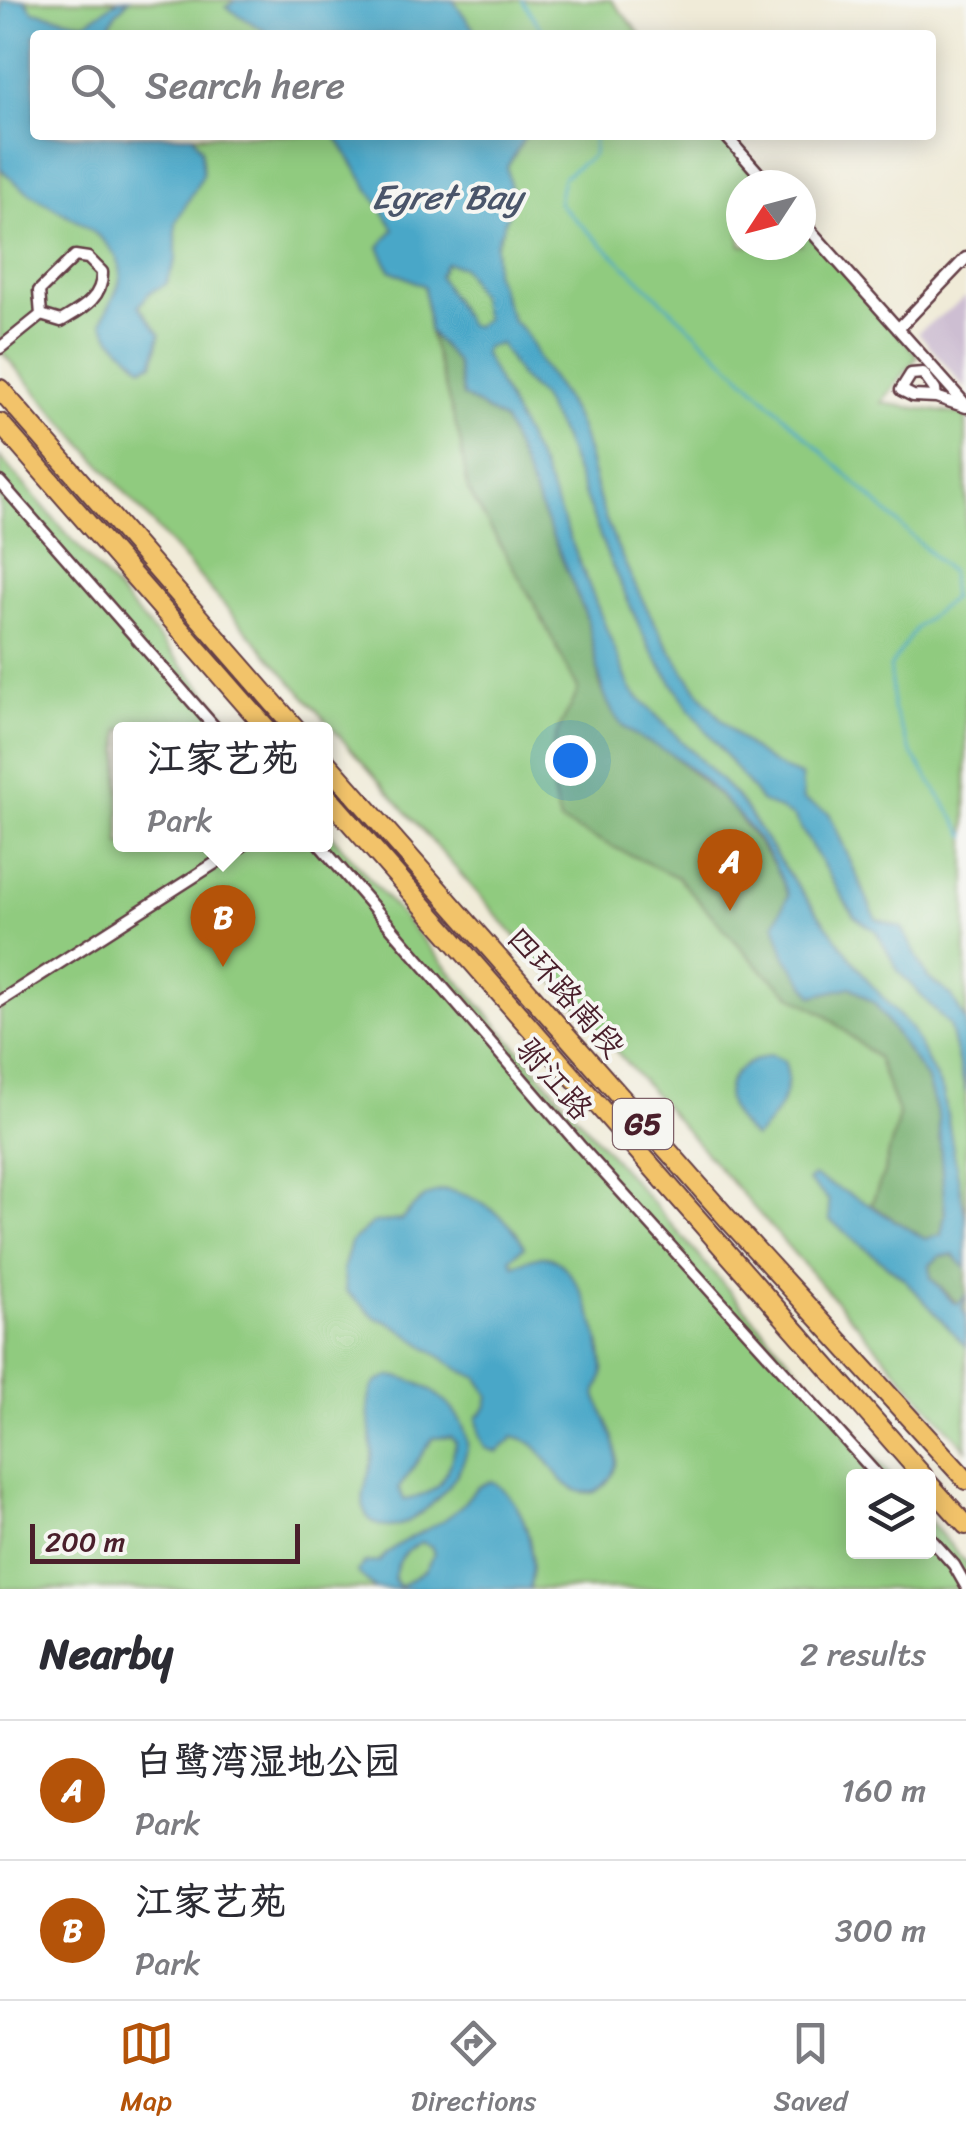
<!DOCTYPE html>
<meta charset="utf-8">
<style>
body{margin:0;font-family:Sriracha,"LXGW WenKai TC",sans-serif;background:#f7f7f7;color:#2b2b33}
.controls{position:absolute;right:30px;bottom:30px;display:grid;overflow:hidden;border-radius:10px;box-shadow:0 5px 25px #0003}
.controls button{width:90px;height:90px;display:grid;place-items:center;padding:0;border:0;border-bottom:2px solid #e1e1e2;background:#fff;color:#2b2b33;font:50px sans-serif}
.compass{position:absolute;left:726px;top:170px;width:90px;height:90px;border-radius:50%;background:#fff;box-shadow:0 5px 25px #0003;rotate:234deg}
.scale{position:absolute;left:30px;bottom:25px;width:270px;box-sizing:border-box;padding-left:10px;border:5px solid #4a1f2b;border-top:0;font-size:28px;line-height:35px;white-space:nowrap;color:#4a1f2b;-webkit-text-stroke:8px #f6f6f2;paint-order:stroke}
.you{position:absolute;left:570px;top:760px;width:35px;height:35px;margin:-25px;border:8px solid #fff;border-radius:50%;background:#1a73e8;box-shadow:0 0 0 15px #1a73e833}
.badge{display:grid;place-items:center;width:65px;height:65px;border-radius:50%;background:#b45309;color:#fff;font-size:32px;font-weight:700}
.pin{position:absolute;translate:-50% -82px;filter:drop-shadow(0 2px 5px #0008)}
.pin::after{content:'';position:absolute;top:52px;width:35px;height:30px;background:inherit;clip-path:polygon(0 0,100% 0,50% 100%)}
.popup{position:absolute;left:113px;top:722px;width:220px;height:130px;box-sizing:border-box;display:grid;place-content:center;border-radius:10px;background:#fff;filter:drop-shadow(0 2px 8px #0005);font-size:32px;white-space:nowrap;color:#7c7c81}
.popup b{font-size:38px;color:#2b2b33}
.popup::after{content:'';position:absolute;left:50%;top:100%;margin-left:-20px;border:20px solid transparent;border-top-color:#fff}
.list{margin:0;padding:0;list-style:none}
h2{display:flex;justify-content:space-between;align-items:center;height:130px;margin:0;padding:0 40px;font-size:42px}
h2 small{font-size:32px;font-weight:400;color:#7c7c81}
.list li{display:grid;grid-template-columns:65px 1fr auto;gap:30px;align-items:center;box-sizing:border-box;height:140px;padding:0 40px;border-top:2px solid #e1e1e2}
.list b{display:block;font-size:38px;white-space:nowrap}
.list p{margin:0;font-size:32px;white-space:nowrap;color:#7c7c81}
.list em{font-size:32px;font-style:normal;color:#7c7c81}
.icon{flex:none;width:55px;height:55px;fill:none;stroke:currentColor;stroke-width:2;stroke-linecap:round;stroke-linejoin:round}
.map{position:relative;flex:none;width:966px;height:1589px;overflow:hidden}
.search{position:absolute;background:#fff;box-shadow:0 5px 25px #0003;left:30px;right:30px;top:30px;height:110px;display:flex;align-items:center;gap:25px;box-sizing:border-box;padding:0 35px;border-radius:10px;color:#7c7c81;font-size:38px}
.sheet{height:410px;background:#fff}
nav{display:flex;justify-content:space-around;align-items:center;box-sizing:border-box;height:140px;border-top:2px solid #e1e1e2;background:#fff;font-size:28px;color:#7c7c81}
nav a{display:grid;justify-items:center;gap:5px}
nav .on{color:#b45309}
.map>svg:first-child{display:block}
</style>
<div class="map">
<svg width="966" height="1589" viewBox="0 0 966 1589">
<rect width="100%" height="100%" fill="#f6f6f2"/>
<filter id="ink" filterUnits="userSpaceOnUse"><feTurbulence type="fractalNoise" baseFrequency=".01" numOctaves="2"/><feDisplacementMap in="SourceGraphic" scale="20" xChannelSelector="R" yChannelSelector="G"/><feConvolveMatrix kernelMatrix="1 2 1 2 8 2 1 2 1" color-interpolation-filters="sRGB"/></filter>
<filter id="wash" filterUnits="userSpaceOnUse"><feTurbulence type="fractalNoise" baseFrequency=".0048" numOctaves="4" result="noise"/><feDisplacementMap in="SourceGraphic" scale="40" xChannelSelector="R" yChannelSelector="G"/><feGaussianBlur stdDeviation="2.25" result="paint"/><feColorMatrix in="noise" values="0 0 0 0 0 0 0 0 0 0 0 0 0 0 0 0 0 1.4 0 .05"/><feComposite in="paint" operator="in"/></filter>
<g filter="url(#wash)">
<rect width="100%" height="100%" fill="#f0ebd8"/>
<path fill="#cdbed2" d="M 966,297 L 966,389 L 918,332 Z"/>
<path fill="#90cb7f" stroke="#6d7555" stroke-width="2.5" d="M 0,0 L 611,0 L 641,35 L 35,35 L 35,135 L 727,135 L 770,185 L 741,185 L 741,245 L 801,245 L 801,220 L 918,356 L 881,403 L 966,415 L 966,1449 L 0,350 Z
M 0,457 L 238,729 L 120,730 L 120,844 L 326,844 L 326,829 L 891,1476 L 854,1476 L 854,1552 L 928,1552 L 929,1520 L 966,1563 L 966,1589 L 0,1589 Z"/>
<path fill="#74af6e" stroke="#5f674c" stroke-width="2.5" d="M 429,331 L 456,362 L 463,396 L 504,421 L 586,616 L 595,645 L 600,686 L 623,726 L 674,756 L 733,809 L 780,873 L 788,896 L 851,987 L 875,1004 L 926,1078 L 938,1116 L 945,1214 L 941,1235 L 925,1239 L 871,1205 L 883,1175 L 899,1115 L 877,1058 L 824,1014 L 792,996 L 758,966 L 677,877 L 560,822 C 552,788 545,768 557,734 C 563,718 573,706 578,689 L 529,594 L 468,490 L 460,440 Z
M 954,1255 L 966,1269 L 966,1294 L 958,1304 L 931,1278 L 930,1265 L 940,1256 Z"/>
<path fill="#49a7c8" stroke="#4a637a" stroke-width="2.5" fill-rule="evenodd" d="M 1,0 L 25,0 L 33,11 L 85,23 L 119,0 L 129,0 L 116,13 L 109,27 L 112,35 L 35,35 L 35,135 L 193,135 L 201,149 L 203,175 L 176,222 L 176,260 L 166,284 L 149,293 L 139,306 L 160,334 L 153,363 L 142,367 L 111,338 L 102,322 C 107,308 118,292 120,279 C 127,239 56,211 30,193 C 19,186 9,177 0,168 Z
M 236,0 L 453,0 L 478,35 L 271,35 L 226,7 Z
M 335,135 L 526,135 L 507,167 L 513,202 L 496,244 L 494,272 L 513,322 C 529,331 532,349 542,365 C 554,384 570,403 578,424 C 591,455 594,489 606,520 C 640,603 710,747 801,776 L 803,800 L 829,813 L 876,919 L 902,928 L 928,978 L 951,995 L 966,1022 L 966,1093 L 949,1025 L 899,972 L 876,931 L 854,916 L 794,817 L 761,801 L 688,707 L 649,647 L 608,557 L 563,439 L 540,396 L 520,377 L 500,344 L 486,347 L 483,352 L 543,471 L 631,690 L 739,799 L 787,872 L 870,983 L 911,1029 L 943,1092 L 966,1221 L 966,1269 L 954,1255 L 940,1256 L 930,1265 L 931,1278 L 954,1303 L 959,1303 L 966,1294 L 962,1308 L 966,1316 L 966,1347 L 905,1280 L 830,1220 L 828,1199 L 808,1181 L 813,1176 L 861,1200 L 925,1239 L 941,1235 L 945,1214 L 938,1116 L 926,1078 L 875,1004 L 851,987 L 813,996 L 785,955 L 775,923 L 788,896 C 770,841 721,793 677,758 C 661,746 637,740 623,726 C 596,697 597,652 586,616 L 504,421 L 463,396 L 456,362 L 429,331 L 424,286 L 390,270 L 379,247 L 394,229 ZM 446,263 L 462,267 L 478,295 L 485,319 L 475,326 L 468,325 L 439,276 Z
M 771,1055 L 784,1061 C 796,1088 774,1121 754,1138 C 714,1105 718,1068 771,1055 Z
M 445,1190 C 474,1194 513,1218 524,1247 L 511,1258 L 514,1265 C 523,1262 536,1255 545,1256 C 579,1260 604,1343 603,1372 C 603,1381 598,1386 596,1394 C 606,1428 637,1464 595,1492 C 552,1499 551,1439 514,1437 L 497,1452 L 485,1448 L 480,1437 L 477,1418 L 486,1408 L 489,1396 L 478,1378 L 460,1370 L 391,1323 L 376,1318 L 346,1291 L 343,1270 L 351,1242 L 373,1223 L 401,1220 C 416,1205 422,1194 445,1190 Z
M 390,1376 C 422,1378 463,1407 467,1441 C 471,1471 419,1526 390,1527 C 379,1527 369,1522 365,1512 C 359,1495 370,1475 372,1458 C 374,1437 363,1409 372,1389 C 375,1381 383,1379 390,1376 ZM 433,1438 L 451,1437 L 456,1443 C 448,1477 441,1494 404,1500 L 399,1488 Z
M 492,1481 C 527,1503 536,1550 530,1589 L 375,1589 L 357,1572 L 365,1563 L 379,1562 C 400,1535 437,1531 461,1506 C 474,1492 472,1488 492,1481 ZM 421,1542 L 431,1546 L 434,1554 L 425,1570 L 400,1587 L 394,1580 C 396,1561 405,1551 421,1542 Z"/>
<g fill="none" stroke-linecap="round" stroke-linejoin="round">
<path stroke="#49a7c8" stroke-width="2.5" d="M 522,0 L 545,35
M 594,135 L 593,155 L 563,177 L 558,203 L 950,572 L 952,598 L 916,628 L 890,667 L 893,709 L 911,752 L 966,836"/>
</g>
</g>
<g filter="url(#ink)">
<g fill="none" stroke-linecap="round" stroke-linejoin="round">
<defs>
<path id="street" d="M 725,135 L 769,185
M 801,220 L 966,405
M 75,256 L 88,258 L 102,272 C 103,299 81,309 61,321 L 41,315 L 39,291 Z
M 898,329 L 966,258
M 0,348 L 41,315
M 936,397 L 935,390 L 923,373 L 911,374 L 901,390 L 913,396 L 936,397 L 966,407
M 0,482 L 217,730
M 319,844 L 579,1145 L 878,1476
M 0,1001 L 245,844
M 928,1536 L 954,1565 L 966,1586"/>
<path id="highway" d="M 0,389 L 297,730
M 0,423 L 268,730
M 326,762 L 728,1219 L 966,1480
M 326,795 L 923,1476
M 928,1483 L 966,1525"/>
</defs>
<use href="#street" stroke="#633e45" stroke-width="15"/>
<use href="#highway" stroke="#633e45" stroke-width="22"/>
<use href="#street" stroke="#fff" stroke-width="10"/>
<use href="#highway" stroke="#f2c36a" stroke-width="18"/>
</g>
</g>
<g text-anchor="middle" stroke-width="8" stroke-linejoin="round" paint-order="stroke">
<rect fill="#f6f6f2" stroke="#7e6067" stroke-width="2.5" x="613" y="1099" width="60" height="50" rx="8"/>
<g font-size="30" font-weight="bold" fill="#4a1f2b">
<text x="643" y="1134">G5</text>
</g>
<g font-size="32" fill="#4a1f2b" stroke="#f6f6f2">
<text transform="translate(566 992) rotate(49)" y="11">四环路南段</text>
<text transform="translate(555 1079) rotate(49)" y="11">驸江路</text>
</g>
<g font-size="35" font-style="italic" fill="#4a556a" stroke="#f6f6f2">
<text x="447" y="209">Egret Bay</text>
</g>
</g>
</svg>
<div class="controls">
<button><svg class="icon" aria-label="layers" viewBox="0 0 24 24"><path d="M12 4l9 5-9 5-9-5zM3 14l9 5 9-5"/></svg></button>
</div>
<svg class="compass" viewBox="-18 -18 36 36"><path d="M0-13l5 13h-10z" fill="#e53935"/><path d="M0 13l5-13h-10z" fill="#7c7c81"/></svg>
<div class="scale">200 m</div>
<div class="you"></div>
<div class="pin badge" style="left:730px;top:911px">A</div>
<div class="pin badge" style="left:223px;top:967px">B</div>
<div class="popup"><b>江家艺苑</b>Park</div>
<div class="search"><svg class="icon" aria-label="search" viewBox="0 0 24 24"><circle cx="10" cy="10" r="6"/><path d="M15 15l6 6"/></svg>Search here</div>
</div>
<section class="sheet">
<h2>Nearby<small>2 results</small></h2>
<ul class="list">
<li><span class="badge">A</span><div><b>白鹭湾湿地公园</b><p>Park</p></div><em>160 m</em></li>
<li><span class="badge">B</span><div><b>江家艺苑</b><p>Park</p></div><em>300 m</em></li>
</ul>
</section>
<nav>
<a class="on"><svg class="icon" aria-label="map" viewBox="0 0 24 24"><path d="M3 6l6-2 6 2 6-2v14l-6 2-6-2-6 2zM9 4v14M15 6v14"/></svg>Map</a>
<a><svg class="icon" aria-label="directions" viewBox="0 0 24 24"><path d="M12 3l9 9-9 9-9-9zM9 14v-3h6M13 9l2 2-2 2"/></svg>Directions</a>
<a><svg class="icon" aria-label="saved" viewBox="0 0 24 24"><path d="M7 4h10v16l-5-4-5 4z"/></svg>Saved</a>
</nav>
